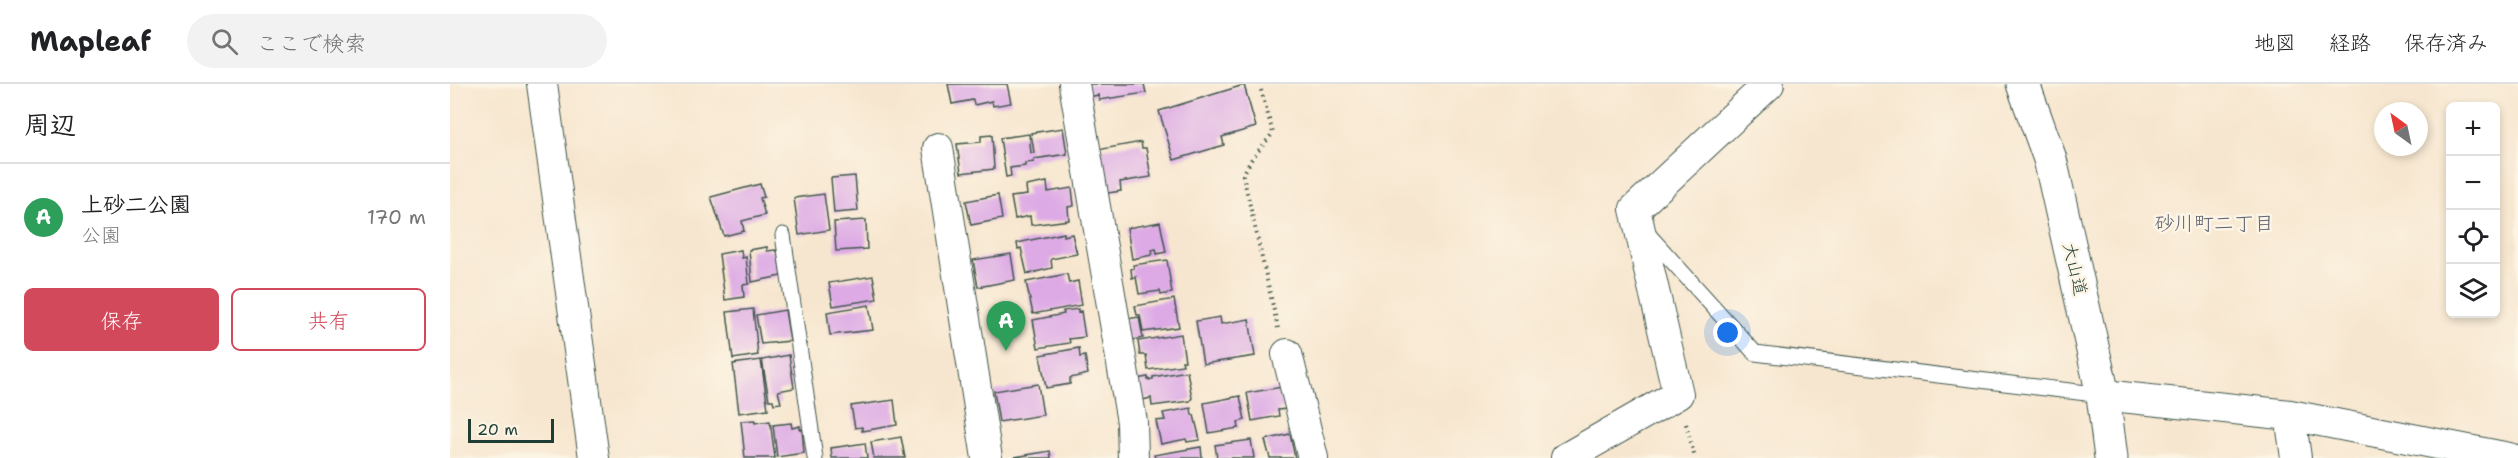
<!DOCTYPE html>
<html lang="ja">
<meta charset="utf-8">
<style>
body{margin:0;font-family:"Shantell Sans","Klee One",sans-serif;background:#f2f2f2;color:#202124}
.controls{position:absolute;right:18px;top:18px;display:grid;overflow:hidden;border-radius:9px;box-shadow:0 3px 9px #0003}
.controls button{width:54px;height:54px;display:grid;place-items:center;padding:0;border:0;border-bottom:2px solid #e0e0e0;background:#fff;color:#202124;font:30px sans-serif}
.compass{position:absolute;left:1924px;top:18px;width:54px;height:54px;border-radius:50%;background:#fff;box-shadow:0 3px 9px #0003;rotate:327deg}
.scale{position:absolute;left:18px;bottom:15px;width:86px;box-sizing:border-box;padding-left:6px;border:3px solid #1f3d34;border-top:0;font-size:16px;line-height:21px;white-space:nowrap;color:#1f3d34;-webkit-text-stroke:4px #fcf5e5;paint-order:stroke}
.you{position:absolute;left:1278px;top:249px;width:21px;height:21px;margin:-15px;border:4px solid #fff;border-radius:50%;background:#1a73e8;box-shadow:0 0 0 9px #1a73e833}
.badge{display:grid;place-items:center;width:39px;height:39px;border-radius:50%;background:#d1495b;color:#fff;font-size:20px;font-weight:700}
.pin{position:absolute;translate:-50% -50px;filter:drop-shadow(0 2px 3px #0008)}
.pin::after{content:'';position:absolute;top:32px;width:21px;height:18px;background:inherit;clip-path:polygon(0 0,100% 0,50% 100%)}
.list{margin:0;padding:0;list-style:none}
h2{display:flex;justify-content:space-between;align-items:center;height:78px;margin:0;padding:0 24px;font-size:26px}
h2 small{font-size:20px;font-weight:400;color:#757577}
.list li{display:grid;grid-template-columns:39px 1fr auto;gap:18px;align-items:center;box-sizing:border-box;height:108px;padding:0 24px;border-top:2px solid #e0e0e0}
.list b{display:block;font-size:22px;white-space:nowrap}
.list p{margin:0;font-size:20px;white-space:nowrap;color:#757577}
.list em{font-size:20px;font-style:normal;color:#757577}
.actions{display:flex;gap:12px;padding:18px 24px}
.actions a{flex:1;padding:14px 0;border:2px solid #d1495b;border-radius:9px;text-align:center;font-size:21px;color:#d1495b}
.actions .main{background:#d1495b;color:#fff}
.icon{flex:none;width:33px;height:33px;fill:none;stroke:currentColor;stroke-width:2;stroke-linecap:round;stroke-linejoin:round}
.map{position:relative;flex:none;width:2068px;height:374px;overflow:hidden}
header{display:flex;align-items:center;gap:36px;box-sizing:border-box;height:84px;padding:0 30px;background:#fff;border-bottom:2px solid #e0e0e0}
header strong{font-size:28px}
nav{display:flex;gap:33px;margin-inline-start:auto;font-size:21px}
.search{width:420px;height:54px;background:#f2f2f2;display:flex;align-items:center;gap:15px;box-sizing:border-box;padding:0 21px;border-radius:33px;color:#757577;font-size:22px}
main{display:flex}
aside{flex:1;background:#fff}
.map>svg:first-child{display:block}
</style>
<header>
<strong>Mapleaf</strong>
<div class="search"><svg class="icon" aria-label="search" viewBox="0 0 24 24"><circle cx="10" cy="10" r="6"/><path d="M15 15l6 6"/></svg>ここで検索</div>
<nav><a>地図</a><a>経路</a><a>保存済み</a></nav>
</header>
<main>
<aside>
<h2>周辺<small></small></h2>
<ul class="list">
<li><span class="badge" style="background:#2e9e5b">A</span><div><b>上砂二公園</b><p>公園</p></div><em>170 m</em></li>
</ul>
<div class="actions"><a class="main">保存</a><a>共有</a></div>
</aside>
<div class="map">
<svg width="2068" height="374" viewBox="0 0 2068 374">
<rect width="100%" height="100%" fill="#fcf5e5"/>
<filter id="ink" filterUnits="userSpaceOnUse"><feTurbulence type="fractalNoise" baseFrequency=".0167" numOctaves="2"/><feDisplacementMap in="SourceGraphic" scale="12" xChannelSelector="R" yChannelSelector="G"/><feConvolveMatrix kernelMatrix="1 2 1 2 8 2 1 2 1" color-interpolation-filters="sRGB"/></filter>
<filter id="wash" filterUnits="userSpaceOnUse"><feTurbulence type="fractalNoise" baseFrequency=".008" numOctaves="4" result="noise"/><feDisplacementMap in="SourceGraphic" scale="24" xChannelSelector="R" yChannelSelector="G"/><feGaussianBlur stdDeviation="1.35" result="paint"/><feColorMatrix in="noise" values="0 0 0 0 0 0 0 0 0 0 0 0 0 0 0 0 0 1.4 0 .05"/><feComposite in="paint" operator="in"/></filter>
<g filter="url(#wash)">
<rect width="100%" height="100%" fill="#f7e6cf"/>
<g id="blocks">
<path fill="#ddaae5" d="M 498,0 L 557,0 L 561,19 L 543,22 L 542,17 L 524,21 L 523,16 L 502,20 Z
M 632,0 L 694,0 L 696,9 L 649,16 L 648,11 L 635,14 Z
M 794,1 L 806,43 L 772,53 L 774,61 L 724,76 L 709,27 Z
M 613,44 L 617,70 L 584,75 L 584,78 L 575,79 L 575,82 L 560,84 L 561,92 L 556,93 L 550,54 L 579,50 L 581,69 L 584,69 L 581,49 Z
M 542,51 L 544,85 L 511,89 L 507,60 L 531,58 L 531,52 Z
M 691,58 L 692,64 L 696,64 L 701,93 L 670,98 L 671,107 L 658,109 L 651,104 L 647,66 Z
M 405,92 L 408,127 L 384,129 L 381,94 Z
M 597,98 L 598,108 L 622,104 L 624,122 L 618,123 L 619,136 L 581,141 L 580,132 L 565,135 L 561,113 L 577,111 L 576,102 Z
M 310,100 L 314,113 L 310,114 L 315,131 L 292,137 L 294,147 L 274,152 L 261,113 Z
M 374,110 L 379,146 L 349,151 L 344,114 Z
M 548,111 L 552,135 L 521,141 L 516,117 Z
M 416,136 L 417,165 L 386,167 L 384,138 Z
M 710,138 L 716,168 L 707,170 L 706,165 L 702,166 L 702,171 L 682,175 L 677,144 Z
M 614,149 L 614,152 L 622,150 L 627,170 L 601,175 L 602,184 L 577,190 L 571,164 L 568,165 L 567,159 Z
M 317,163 L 317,167 L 326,166 L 328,169 L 331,192 L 302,198 L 299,166 Z
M 291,166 L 292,174 L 296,173 L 299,200 L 293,201 L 294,213 L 275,216 L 269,170 Z
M 561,170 L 565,196 L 528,203 L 523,176 Z
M 717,176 L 722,209 L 711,211 L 710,207 L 689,210 L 686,193 L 682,194 L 681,185 L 684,184 L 683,181 Z
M 617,190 L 619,199 L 628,197 L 632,221 L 583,230 L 576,198 Z
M 423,192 L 427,215 L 383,222 L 379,199 Z
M 724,215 L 729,243 L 693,248 L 690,231 L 687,231 L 685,222 Z
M 419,221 L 423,246 L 380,251 L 377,228 Z
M 303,225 L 308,271 L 283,275 L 277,228 Z
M 628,225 L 628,228 L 631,227 L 635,253 L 619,255 L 620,259 L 588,264 L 583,236 L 614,230 L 613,227 Z
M 335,226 L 340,257 L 311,260 L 306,231 Z
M 689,233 L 693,254 L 673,258 L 670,236 Z
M 770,233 L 771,240 L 799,235 L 805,272 L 753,280 L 746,237 Z
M 731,250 L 735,277 L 732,277 L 733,281 L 698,286 L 696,271 L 690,271 L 688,257 Z
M 629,264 L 630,273 L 635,272 L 638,290 L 620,294 L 620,300 L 596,304 L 590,271 Z
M 339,271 L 344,304 L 328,307 L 331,319 L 324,320 L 323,316 L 319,316 L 312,276 Z
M 311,276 L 318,325 L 289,329 L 283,280 Z
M 737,287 L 742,314 L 740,317 L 702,322 L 701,314 L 684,318 L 680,296 L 698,293 L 698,296 L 703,295 L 703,293 Z
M 588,300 L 593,331 L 549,338 L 544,307 Z
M 832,303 L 836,325 L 828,326 L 829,332 L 802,337 L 797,309 Z
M 790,312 L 795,336 L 788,338 L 789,344 L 759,349 L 754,319 Z
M 444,316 L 447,341 L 412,347 L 412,343 L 405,344 L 401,322 Z
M 741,324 L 742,331 L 744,331 L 750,356 L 737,358 L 736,355 L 711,360 L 706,337 L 715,336 L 713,329 Z
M 305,336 L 305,339 L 320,337 L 325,374 L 295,374 L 291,337 Z
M 341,339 L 342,344 L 350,342 L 350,346 L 352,345 L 354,369 L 327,373 L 323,341 Z
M 840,350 L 845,374 L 820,374 L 815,356 Z
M 451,353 L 455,374 L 424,374 L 421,358 Z
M 801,356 L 804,374 L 767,374 L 765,361 Z
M 415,359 L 417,374 L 382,374 L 381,364 Z
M 751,363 L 752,374 L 705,374 L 704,371 Z
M 600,367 L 601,374 L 565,374 L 565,373 Z"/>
</g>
</g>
<g filter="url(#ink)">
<use href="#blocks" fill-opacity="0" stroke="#3f564b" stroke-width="1.5"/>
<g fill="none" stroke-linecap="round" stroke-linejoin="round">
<defs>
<path id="lane" d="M 1196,148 L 1305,269 L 1653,311
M 333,151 L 365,374"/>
<path id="street" d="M 92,0 L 144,374
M 624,0 L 682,338 L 683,374
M 488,64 L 537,374
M 837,270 L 863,374
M 1653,311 L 1840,331 L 2059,374
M 1840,331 L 1846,374
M 1116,374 L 1228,310 L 1185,125 L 1319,0"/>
<path id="secondary" d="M 1573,0 L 1600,75 L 1653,311 L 1661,374"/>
</defs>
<use href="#lane" stroke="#3f564b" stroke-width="17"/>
<use href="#street" stroke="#3f564b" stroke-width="32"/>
<use href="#secondary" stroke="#3f564b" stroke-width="35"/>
<path stroke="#3f564b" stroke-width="4" stroke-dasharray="1.5 4.5" stroke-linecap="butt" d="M 811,6 L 823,49 L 801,76 L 793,91 L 828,244
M 1236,340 L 1245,374"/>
<use href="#lane" stroke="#fff" stroke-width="15"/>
<use href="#street" stroke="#fff" stroke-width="30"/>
<use href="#secondary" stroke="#fff" stroke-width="33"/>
</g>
</g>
<g text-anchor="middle" stroke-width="5" stroke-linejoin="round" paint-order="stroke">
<g font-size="18" fill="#1f3d34" stroke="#fcf5e5">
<text transform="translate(1625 185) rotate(77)" y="6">大山道</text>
</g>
<g font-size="20" fill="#626372" stroke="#fcf5e5">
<text x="1764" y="146">砂川町二丁目</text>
</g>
</g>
</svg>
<div class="controls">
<button>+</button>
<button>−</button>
<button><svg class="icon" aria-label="locate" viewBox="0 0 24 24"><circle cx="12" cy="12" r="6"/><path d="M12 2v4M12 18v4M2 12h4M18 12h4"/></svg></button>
<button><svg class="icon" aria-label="layers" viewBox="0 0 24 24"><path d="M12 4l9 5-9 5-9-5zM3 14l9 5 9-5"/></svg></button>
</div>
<svg class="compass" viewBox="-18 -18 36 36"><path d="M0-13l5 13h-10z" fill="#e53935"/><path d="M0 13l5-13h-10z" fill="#757577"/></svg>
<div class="scale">20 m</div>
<div class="you"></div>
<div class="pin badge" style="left:556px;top:267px;background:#2e9e5b">A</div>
</div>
</main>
